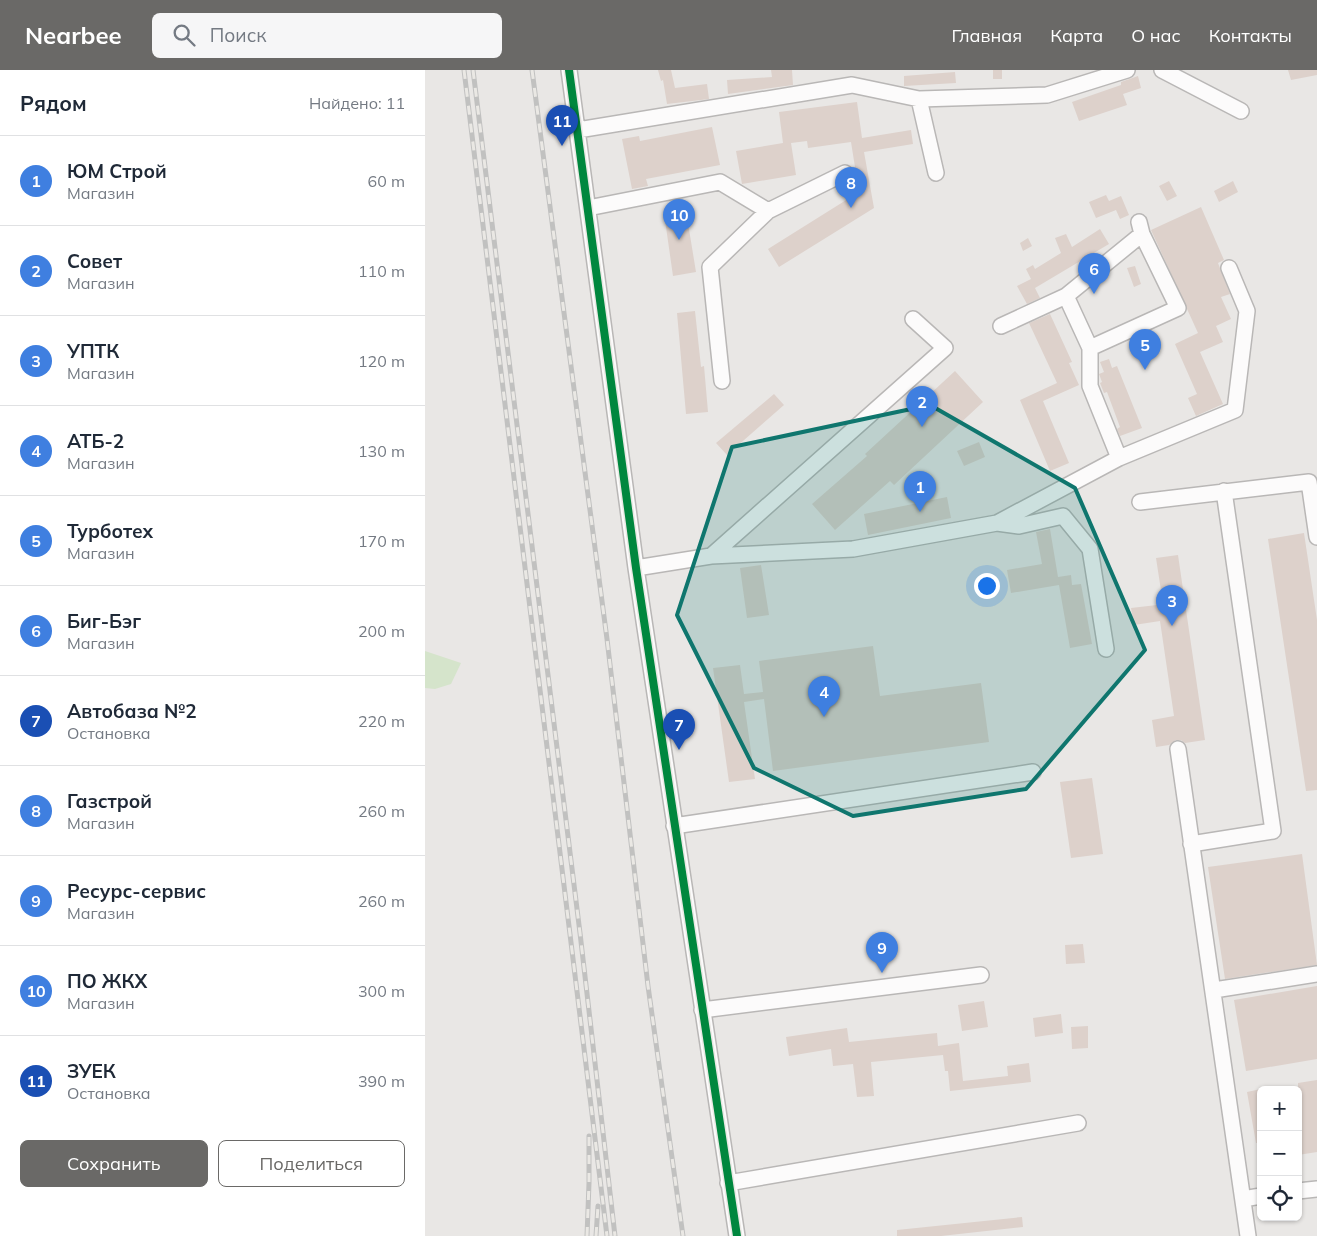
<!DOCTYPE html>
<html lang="ru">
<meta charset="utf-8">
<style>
body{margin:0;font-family:Mulish,sans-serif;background:#f6f6f7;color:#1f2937}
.controls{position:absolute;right:15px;bottom:15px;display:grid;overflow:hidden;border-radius:8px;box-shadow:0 1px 4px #0004}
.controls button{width:45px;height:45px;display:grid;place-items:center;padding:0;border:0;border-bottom:1px solid #e0e1e3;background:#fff;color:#1f2937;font:25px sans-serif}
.you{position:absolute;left:561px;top:515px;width:18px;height:18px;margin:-12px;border:4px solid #fff;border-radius:50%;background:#1a73e8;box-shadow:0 0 0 8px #1a73e833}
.badge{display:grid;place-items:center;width:32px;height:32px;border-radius:50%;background:#6a6967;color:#fff;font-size:16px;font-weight:700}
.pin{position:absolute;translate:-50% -41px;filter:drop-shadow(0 1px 2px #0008)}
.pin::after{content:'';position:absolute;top:26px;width:18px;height:15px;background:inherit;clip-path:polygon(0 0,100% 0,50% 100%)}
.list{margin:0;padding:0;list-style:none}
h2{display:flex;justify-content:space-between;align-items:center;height:65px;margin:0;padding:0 20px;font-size:21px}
h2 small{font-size:16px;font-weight:400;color:#747a83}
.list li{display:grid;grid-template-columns:32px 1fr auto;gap:15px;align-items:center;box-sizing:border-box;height:90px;padding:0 20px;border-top:1px solid #e0e1e3}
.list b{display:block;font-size:19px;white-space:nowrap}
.list p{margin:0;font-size:16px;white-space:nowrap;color:#747a83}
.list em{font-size:16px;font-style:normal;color:#747a83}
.actions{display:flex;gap:10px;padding:15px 20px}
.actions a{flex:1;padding:11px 0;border:1px solid #6a6967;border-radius:8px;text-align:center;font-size:18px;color:#6a6967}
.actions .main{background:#6a6967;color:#fff}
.icon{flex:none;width:28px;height:28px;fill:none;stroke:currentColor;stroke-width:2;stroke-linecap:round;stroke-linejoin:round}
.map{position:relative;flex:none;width:892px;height:1166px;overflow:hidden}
header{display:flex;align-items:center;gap:30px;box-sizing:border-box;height:70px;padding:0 25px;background:#6a6967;color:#fff}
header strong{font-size:24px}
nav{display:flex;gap:28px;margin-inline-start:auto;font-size:18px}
.search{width:350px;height:45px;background:#f6f6f7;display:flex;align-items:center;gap:12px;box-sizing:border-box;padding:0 18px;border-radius:8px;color:#747a83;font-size:19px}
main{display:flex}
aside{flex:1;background:#fff}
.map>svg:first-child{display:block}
</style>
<header>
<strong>Nearbee</strong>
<div class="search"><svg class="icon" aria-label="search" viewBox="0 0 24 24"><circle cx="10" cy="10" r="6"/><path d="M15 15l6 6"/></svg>Поиск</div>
<nav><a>Главная</a><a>Карта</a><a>О нас</a><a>Контакты</a></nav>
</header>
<main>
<aside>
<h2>Рядом<small>Найдено: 11</small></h2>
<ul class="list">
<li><span class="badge" style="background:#3f7fe0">1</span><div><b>ЮМ Строй</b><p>Магазин</p></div><em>60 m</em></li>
<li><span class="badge" style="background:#3f7fe0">2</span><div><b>Совет</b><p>Магазин</p></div><em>110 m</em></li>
<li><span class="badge" style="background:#3f7fe0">3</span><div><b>УПТК</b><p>Магазин</p></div><em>120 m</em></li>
<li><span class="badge" style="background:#3f7fe0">4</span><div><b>АТБ-2</b><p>Магазин</p></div><em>130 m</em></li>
<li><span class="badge" style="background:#3f7fe0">5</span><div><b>Турботех</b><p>Магазин</p></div><em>170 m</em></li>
<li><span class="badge" style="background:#3f7fe0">6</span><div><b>Биг-Бэг</b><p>Магазин</p></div><em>200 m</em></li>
<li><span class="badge" style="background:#1a4fb4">7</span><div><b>Автобаза №2</b><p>Остановка</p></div><em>220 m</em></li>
<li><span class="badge" style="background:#3f7fe0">8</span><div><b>Газстрой</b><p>Магазин</p></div><em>260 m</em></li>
<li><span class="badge" style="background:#3f7fe0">9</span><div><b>Ресурс-сервис</b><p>Магазин</p></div><em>260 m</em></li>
<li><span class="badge" style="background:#3f7fe0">10</span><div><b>ПО ЖКХ</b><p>Магазин</p></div><em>300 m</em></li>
<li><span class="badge" style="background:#1a4fb4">11</span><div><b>ЗУЕК</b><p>Остановка</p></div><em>390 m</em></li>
</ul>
<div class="actions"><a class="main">Сохранить</a><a>Поделиться</a></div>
</aside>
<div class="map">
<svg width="892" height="1166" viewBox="0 0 892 1166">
<rect width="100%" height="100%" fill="#e9e7e5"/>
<path fill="#d5e4cb" d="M 0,581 L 36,593 L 26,614 L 10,619 L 0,618 Z"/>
<path fill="#ddd1cb" d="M 233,0 L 246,0 L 250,18 L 282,14 L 284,29 L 242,34 L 238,10 L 236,11 Z
M 346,0 L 367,0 L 368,15 L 303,24 L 302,10 L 347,7 Z
M 568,0 L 577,0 L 577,9 L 568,9 Z
M 863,0 L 892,0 L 892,5 L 866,10 Z
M 530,2 L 531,13 L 479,16 L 479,6 Z
M 713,6 L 716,18 L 698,24 L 702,35 L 654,51 L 647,32 L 696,15 L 696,12 Z
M 432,32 L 437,68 L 486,60 L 488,74 L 439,82 L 449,138 L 354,197 L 343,179 L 434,122 L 426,72 L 383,78 L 382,71 L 366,73 L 371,105 L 317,114 L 311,81 L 358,73 L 354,42 Z
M 287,57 L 295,95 L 221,109 L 223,116 L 207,119 L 197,69 L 214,66 L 215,71 Z
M 744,111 L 752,126 L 742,131 L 734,116 Z
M 808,111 L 813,122 L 794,132 L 789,121 Z
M 681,125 L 684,131 L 696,126 L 704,145 L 695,149 L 691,140 L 671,148 L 664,132 Z
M 776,137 L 799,190 L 793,193 L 805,224 L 796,227 L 806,249 L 791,256 L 798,272 L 775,282 L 798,334 L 771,346 L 763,328 L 772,324 L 750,274 L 773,263 L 726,160 Z
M 262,147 L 271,202 L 248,206 L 240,150 Z
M 675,159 L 684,174 L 610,218 L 615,228 L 602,234 L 592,216 L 606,209 L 601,199 L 608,195 L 610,199 L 636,183 L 630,168 L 641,164 L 647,177 Z
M 603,168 L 607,176 L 598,181 L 595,173 Z
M 710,196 L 716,214 L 709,217 L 702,198 Z
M 270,241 L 276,297 L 279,296 L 283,342 L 261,344 L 252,243 Z
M 625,244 L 647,292 L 644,293 L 654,315 L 618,331 L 644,393 L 625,401 L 595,330 L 632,313 L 604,253 Z
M 684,289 L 687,298 L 692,296 L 717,358 L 695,366 L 692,359 L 695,357 L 682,322 L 679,323 L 675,313 L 677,312 L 674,304 L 679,302 L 675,292 Z
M 530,301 L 558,332 L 469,415 L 465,411 L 410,460 L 387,434 L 442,386 L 440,384 Z
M 349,324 L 359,335 L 302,385 L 291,373 Z
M 554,372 L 560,387 L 539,396 L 532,381 Z
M 522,427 L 526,448 L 443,465 L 439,444 Z
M 625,459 L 633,507 L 646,505 L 647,515 L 656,514 L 667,574 L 645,578 L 634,515 L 586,523 L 582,500 L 617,494 L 611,462 Z
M 879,463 L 892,550 L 892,720 L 881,721 L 843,469 Z
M 753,485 L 780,670 L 760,673 L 756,670 L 751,670 L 744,675 L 731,677 L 727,650 L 749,646 L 735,551 L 709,555 L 706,538 L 732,535 L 731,527 L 737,527 L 731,488 Z
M 336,495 L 344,545 L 322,548 L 315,498 Z
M 448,576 L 455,626 L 556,613 L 564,672 L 348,701 L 339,629 L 319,632 L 330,709 L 304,712 L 288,598 L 315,595 L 319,624 L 338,622 L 334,591 Z
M 667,708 L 678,784 L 646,788 L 635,712 Z
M 877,784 L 892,895 L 800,909 L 783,797 Z
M 658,874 L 660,893 L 641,894 L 640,875 Z
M 892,916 L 892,989 L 821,1001 L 809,930 Z
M 559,931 L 563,957 L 537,961 L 533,935 Z
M 636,944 L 638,963 L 610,967 L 608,948 Z
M 663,956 L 663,978 L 647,979 L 646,957 Z
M 422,958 L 424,972 L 512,963 L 513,976 L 534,973 L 538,1011 L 583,1006 L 582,996 L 604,993 L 606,1012 L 525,1021 L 523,1001 L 520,1001 L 518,985 L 446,992 L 449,1026 L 432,1027 L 428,994 L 408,996 L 406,979 L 364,986 L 361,967 Z
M 892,1010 L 892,1082 L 873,1085 L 873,1013 Z
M 836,1019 L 836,1073 L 831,1073 L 822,1022 Z
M 597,1147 L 598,1157 L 516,1166 L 472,1166 L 472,1160 Z"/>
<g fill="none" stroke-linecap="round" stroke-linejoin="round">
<defs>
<path id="minor" d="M 144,0 L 211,498 L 312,1166
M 737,0 L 816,41
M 494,29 L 511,103
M 153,60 L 427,15 L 494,29 L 622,25 L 702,0
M 163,138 L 295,112 L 343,141
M 576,256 L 641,226
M 665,278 L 641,226 L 717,164
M 297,311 L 285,197 L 343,141 L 420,103
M 694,388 L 665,316 L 665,278 L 753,238 L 717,164 L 714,152
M 715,432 L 884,412 L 892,467
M 572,453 L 594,456 L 638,446 L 665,479 L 681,579
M 286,486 L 520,278 L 488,249
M 211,498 L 286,486 L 428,479 L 572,453 L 694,388 L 810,340 L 822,241 L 804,198
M 753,679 L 823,1166
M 249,756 L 608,702
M 766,774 L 848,761 L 799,421
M 789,920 L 892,904
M 277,940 L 556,905
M 303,1113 L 653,1053
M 873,1121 L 892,1119
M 818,1129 L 836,1126"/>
</defs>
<use href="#minor" stroke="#b9b7b6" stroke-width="18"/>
<use href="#minor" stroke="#fcfbfb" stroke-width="15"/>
<defs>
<path id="rail" d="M 39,0 L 182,1166
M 48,0 L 155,863 L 190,1166
M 107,0 L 182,569 L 223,916 L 258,1166
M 162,1166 L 164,1113 L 164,1066
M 171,1166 L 173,1136"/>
</defs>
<use href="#rail" stroke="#c1c1c0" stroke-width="5"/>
<use href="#rail" stroke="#eae8e4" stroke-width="3" stroke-dasharray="9" stroke-linecap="butt"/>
<defs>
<path id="cycleway" d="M 144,0 L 211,498 L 312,1166"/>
</defs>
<use href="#cycleway" stroke="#eae8e4" stroke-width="11"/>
<use href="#cycleway" stroke="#00873e" stroke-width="8"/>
</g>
<path fill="#0f766e" fill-opacity="0.2" stroke="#0f766e" stroke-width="4" stroke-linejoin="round" d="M 505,335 L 650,418 L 720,580 L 601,719 L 428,746 L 329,698 L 252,545 L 307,377 Z"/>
</svg>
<div class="controls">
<button>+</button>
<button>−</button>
<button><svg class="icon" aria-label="locate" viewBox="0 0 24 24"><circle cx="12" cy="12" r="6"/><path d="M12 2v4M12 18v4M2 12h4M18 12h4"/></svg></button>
</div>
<div class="you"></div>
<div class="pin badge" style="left:495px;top:442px;background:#3f7fe0">1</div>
<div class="pin badge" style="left:497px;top:357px;background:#3f7fe0">2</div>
<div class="pin badge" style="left:747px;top:556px;background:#3f7fe0">3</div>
<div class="pin badge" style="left:399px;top:647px;background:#3f7fe0">4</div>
<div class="pin badge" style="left:720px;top:300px;background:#3f7fe0">5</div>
<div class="pin badge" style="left:669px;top:224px;background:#3f7fe0">6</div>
<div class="pin badge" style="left:254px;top:680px;background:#1a4fb4">7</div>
<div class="pin badge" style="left:426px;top:138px;background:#3f7fe0">8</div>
<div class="pin badge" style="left:457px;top:903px;background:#3f7fe0">9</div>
<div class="pin badge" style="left:254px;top:170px;background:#3f7fe0">10</div>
<div class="pin badge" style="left:137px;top:76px;background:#1a4fb4">11</div>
</div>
</main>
